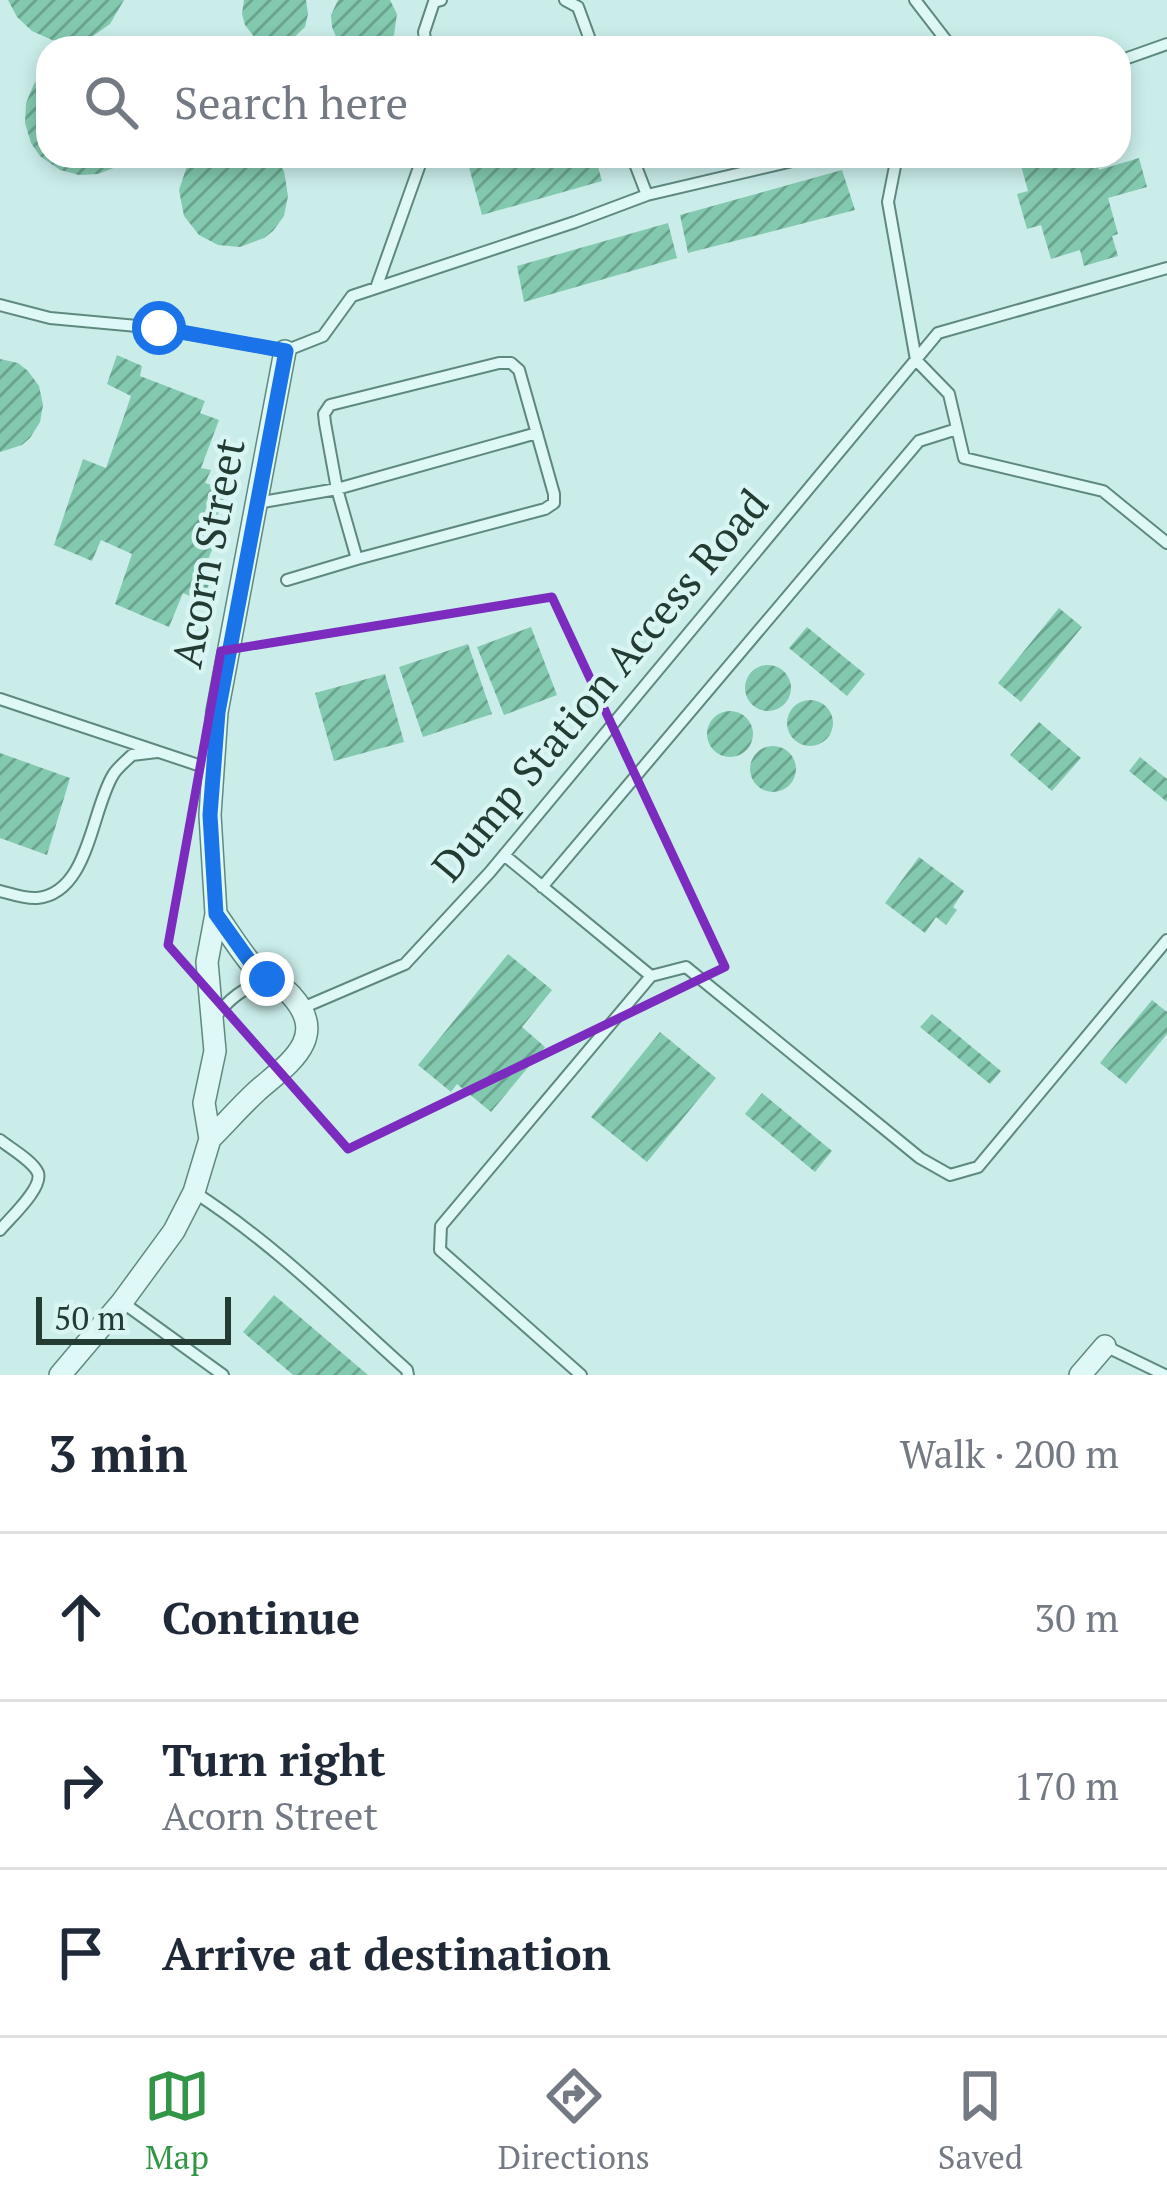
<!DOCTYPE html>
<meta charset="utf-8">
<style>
body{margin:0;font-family:"PT Serif",serif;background:#f2f2f3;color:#1f2937}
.scale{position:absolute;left:36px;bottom:30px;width:195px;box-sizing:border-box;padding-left:12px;border:6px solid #223b33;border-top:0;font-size:33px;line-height:42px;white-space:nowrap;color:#223b33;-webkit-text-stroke:9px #d9f5f3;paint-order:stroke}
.stop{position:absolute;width:36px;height:36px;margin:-27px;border:9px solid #1a73e8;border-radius:50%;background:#fff}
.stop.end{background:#1a73e8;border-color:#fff;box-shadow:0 3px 12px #0008}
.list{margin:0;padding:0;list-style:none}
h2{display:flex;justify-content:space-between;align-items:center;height:156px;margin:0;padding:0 48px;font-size:51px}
h2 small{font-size:39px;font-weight:400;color:#747a83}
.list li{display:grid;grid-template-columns:78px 1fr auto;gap:36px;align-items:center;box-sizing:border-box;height:168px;padding:0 48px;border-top:3px solid #e0e1e3}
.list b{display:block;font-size:45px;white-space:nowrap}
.list p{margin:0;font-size:39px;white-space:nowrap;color:#747a83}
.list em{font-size:39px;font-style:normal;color:#747a83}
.icon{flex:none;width:66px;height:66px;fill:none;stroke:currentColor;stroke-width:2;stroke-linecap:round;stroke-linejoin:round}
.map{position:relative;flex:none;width:1167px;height:1375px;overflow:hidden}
.search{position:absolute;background:#fff;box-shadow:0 6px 18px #0003;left:36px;right:36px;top:36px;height:132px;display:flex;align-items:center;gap:30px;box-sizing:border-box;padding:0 42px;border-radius:36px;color:#747a83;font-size:45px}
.sheet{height:660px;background:#fff}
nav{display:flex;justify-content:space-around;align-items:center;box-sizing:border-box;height:168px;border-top:3px solid #e0e1e3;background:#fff;font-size:33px;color:#747a83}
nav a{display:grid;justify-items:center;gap:6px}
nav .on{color:#319645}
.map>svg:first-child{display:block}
</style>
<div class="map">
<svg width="1167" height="1375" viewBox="0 0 1167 1375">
<defs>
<pattern id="building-hatch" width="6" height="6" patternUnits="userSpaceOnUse" patternTransform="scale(3)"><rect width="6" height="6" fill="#82c9af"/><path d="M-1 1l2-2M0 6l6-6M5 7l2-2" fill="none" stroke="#6aa48f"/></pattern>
</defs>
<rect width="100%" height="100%" fill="#caedea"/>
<path fill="url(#building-hatch)" d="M 8,0 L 124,0 L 110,24 L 93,36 L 73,42 L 52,40 L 32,31 L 17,17 Z
M 244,0 L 306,0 L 308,14 L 305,27 L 288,43 L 267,44 L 255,38 L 245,25 L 242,14 Z
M 338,0 L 390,0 L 397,14 L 394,35 L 380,48 L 346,48 L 337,39 L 332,27 L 331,15 Z
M 48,67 L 48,156 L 129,156 L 116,167 L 98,174 L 79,175 L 60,170 L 40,156 L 31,143 L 25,123 L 26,103 L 34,84 Z
M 195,156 L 273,156 L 284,171 L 288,196 L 284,216 L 273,231 L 264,238 L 240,247 L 218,245 L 199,235 L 184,216 L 179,190 L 187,166 Z
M 481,156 L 595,156 L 602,181 L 482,215 L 467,160 Z
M 1040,156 L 1095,156 L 1099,170 L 1139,158 L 1147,187 L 1108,198 L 1118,234 L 1112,236 L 1118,256 L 1084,266 L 1080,250 L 1051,259 L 1041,225 L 1027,229 L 1017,194 L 1028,191 L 1020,162 Z
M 842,170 L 855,210 L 688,253 L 680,215 Z
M 668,223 L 677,258 L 524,302 L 517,266 Z
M 117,355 L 142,366 L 140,376 L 205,401 L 200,413 L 219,420 L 201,468 L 211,470 L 205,483 L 228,490 L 207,540 L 215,543 L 201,576 L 211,578 L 203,602 L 183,593 L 169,627 L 115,604 L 132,554 L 101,540 L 92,561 L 54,545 L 83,459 L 106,468 L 131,396 L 107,384 Z
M 0,359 L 18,363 L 28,371 L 39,386 L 43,405 L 40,422 L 30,438 L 22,445 L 0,452 Z
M 1059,608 L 1082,627 L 1021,702 L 998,683 Z
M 531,627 L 557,695 L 504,715 L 477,647 Z
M 807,627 L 865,674 L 847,696 L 789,648 Z
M 468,644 L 492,714 L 423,737 L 399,667 Z
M745 688a23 23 0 1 1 46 0a23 23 0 1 1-46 0Z
M 385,674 L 404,742 L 334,761 L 315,693 Z
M787 723a23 23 0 1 1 46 0a23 23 0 1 1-46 0Z
M707 734a23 23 0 1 1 46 0a23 23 0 1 1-46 0Z
M 1039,722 L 1081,758 L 1052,791 L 1010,755 Z
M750 769a23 23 0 1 1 46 0a23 23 0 1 1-46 0Z
M 0,753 L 70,778 L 47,855 L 0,838 Z
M 1140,757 L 1167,779 L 1167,802 L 1129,771 Z
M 919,857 L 964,891 L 953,907 L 957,910 L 946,925 L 936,917 L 925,933 L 885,903 Z
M 508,954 L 552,990 L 522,1027 L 545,1047 L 491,1112 L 457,1084 L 451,1092 L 418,1065 Z
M 1152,1000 L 1167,1012 L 1167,1034 L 1126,1084 L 1100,1063 Z
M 932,1014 L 1001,1071 L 990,1084 L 920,1027 Z
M 660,1032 L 716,1078 L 647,1162 L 591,1117 Z
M 762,1093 L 832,1151 L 815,1172 L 745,1114 Z
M 274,1295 L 368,1375 L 293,1375 L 243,1332 Z"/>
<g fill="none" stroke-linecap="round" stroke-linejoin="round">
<defs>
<path id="service" d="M 565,0 L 578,7 L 593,48
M 915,0 L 952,48
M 426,48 L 424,32 L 434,2 L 441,0
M 1119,61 L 1167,44
M 897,156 L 888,202 L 916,360 L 949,394 L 964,458 L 1103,491 L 1167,543
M 647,195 L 814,156
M 376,288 L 423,156
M 0,305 L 50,318 L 159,328 L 285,351 L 323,336 L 352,296 L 575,222 L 647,195 L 632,156
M 257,503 L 337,489 L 357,559 L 545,509 L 554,503 L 554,494 L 519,370 L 511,363 L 499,363 L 330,405 L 324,414 L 325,423 L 337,489 L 537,433
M 287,580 L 357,559
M 0,699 L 213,770
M 504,855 L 651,976
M 542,887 L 919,441 L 957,429
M 0,891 C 12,894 25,899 37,898 C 89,893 91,811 113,775 C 117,768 126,761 132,755 L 157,752
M 300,1009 L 405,964 L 490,872 L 938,333 L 1167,268
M 214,1019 C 229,998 244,988 267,979
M 0,1140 C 10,1148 33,1161 38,1173 C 43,1188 10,1218 0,1230
M 194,1192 C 272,1242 338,1308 407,1370 L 408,1375
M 122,1302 L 223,1375
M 1105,1346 L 1165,1375
M 581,1375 L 440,1250 L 441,1226 L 651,976 L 686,967 L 920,1158 L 950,1175 L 978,1167 L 1167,940"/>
<path id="minor" d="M 210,1139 C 225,1124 240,1107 256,1092 C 286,1065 331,1039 291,995 C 281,984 265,978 254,967 C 240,951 228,931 216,914
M 60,1375 L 122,1302 L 174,1231 L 194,1192 L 210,1139 L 204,1103 L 215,1051 L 207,962 L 216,914 L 210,815 L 217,712 L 285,351
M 1080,1375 L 1105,1346"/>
</defs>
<use href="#service" stroke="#5f897e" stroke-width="14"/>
<use href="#minor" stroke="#5f897e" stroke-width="24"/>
<use href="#service" stroke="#ddf8f6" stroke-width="10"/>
<use href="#minor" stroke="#ddf8f6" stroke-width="21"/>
</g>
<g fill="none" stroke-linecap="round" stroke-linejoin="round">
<path stroke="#1a73e8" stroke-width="15" d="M 159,328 L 286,351 L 218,712 L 210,815 L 216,914 L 253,966 L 267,979"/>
</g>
<path fill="none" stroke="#7b2cbf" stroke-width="9" stroke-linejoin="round" d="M 552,597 L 725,967 L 348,1149 L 168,945 L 221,651 Z"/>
<g text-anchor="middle" stroke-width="9" stroke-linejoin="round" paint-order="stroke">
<g font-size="42" fill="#223b33" stroke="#d9f5f3">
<text transform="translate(208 553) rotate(-79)" y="15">Acorn Street</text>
<text transform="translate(600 685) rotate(-50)" y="15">Dump Station Access Road</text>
</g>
</g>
</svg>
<div class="scale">50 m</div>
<div class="stop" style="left:159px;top:328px"></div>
<div class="stop end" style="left:267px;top:979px"></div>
<div class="search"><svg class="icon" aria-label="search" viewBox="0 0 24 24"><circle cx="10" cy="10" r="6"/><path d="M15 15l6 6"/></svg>Search here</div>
</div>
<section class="sheet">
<h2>3 min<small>Walk · 200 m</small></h2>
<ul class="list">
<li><svg class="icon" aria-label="ahead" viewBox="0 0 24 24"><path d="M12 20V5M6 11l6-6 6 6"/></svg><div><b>Continue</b></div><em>30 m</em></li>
<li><svg class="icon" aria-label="right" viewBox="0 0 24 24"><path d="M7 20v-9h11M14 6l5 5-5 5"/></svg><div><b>Turn right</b><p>Acorn Street</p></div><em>170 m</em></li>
<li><svg class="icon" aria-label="arrive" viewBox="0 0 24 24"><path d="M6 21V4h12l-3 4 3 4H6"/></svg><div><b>Arrive at destination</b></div></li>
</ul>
</section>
<nav>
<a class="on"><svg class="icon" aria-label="map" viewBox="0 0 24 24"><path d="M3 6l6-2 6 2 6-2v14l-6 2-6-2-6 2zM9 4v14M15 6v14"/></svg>Map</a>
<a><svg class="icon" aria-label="directions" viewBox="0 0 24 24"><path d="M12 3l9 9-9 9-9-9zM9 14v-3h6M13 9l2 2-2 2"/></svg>Directions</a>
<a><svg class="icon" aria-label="saved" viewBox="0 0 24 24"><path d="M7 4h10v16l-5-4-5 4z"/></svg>Saved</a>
</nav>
